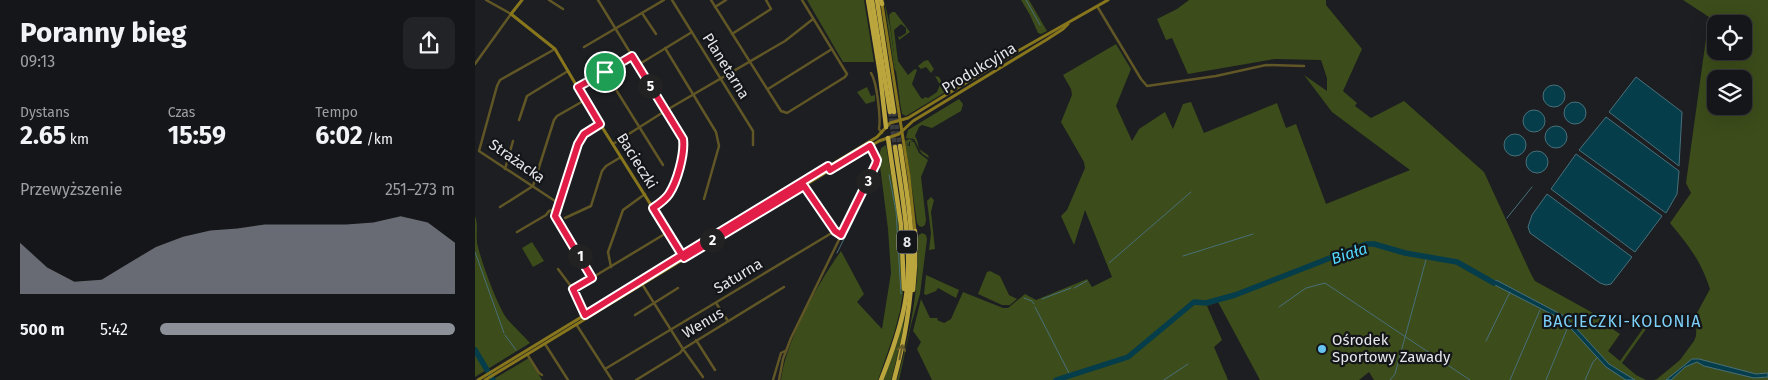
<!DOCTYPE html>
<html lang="pl">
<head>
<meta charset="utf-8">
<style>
	body { margin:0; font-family:"Fira Sans",sans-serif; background:#222326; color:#f1f3f6; height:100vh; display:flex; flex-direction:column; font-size:19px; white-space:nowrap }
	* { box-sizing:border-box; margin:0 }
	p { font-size:16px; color:#9d9fa2 }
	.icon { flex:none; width:28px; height:28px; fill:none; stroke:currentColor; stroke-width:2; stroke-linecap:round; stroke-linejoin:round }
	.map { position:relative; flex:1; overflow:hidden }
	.details { display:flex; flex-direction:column; background:#151619; width:475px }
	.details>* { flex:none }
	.fabs { position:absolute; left:1232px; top:15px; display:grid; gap:10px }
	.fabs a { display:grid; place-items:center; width:45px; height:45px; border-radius:10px; background:#151619; box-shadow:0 5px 20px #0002,0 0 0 1px #343538; font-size:25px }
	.pin { position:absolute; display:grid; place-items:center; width:42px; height:42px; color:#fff; margin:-21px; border:2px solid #fff; border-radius:50%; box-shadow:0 1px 5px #0007 }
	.km { position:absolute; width:25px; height:25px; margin:-12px; border-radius:50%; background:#222; color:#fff; font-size:14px; line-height:25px; text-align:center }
	.round { display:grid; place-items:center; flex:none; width:52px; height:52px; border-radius:10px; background:#222326 }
	.summary { display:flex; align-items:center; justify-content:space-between; height:85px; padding:0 20px }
	h1 { font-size:28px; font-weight:700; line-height:38px }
	.metrics { display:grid; grid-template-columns:repeat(3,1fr); gap:8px; height:85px; padding:5px 20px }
	.metrics div { display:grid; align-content:center }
	.metrics b { font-size:25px; font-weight:700 }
	.metrics small { font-size:14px; font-weight:400 }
	.metrics p { font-size:14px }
	.chart { height:140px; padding:10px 20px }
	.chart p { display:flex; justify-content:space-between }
	.chart svg { width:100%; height:90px; margin-top:5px; fill:#8c9099; opacity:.7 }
	ul { padding:0 20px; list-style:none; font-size:16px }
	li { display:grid; grid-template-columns:80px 60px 1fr; align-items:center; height:38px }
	li i { height:12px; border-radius:6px; background:#8c9099 }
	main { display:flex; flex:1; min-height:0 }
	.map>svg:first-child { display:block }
	.green { fill:#3c4c1a; fill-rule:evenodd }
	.water { fill:#063d4b; stroke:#49707a }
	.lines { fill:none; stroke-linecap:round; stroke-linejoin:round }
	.stream { stroke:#49707a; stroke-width:1 }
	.river { stroke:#063d4b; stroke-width:5.5 }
	.highway-tunnel { stroke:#3a3c3f; stroke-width:4.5; stroke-dasharray:4.5 2; stroke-linecap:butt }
	.street { stroke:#615625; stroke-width:2.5 }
	.secondary { stroke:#88761d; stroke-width:3 }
	.highway { stroke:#bba53d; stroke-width:4.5 }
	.oneway { stroke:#675d2a }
	.route-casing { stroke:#fff; stroke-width:10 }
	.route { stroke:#e11d48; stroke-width:6 }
	.poi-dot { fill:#67c4ef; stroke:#131518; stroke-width:2 }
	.labels { text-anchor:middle; stroke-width:4.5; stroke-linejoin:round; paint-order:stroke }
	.shield { fill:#131518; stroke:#a6a7aa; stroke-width:1 }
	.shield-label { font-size:14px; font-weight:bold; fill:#e5e6e9 }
	.street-label { font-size:15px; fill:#e5e6e9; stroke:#131518 }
	.poi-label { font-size:15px; fill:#e5e6e9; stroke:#131518; text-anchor:start }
	.water-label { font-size:16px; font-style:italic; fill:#51d7fc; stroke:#131518 }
	.neighbourhood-label { font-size:16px; letter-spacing:1px; fill:#7dd1fa; stroke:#131518 }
</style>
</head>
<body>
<main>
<section class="details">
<div class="summary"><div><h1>Poranny bieg</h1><p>09:13</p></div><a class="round"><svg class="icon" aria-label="share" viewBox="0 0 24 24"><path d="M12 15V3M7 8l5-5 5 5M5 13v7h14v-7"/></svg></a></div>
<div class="metrics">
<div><p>Dystans</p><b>2.65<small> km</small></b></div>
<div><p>Czas</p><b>15:59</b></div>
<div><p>Tempo</p><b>6:02<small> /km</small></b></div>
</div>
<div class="chart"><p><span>Przewyższenie</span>251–273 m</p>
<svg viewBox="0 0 160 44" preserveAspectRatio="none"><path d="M0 44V19L10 31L20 38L30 37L40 29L50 21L60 16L70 13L80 12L90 10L100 10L110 10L120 10L130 9L140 6L150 9L160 19V44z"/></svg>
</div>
<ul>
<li><b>500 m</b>5:42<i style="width:100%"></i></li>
</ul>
</section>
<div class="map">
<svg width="1293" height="380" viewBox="0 0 1293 380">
	<rect width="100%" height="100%" fill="#1c1e21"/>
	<g class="green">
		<path d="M332 0H389L399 62H368Z"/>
		<path d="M409 0 415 26 422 75 419 67Z"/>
		<path d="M546 0H554L572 31 566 34 563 33 555 15Z"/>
		<path d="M714 0H851V5L887 49 868 91 882 103 880 106 896 118 929 101 1009 172 1056 274 1060 281 1129 319 1127 322 1145 334 1133 351 1145 361 1174 320 1176 322 1147 363 1161 375 1171 380H899L894 372 884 380H785L743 302 732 306 747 340 739 347 753 380H457L442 349 446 342 438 331 446 299 455 318H463L462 320 469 323 476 319 488 292 528 308H533L550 294 561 300 612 279 617 287 637 277 610 210 599 245 586 216 592 210 610 168 609 162 586 122 597 95 596 89 588 75 641 44 656 69 641 106 657 141 664 129 690 112 698 129 708 104 716 102 729 133 802 103 811 128 821 124 851 204 935 170 857 112 829 75 852 91V78L846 60 800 59 713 74 697 38 691 40 682 19 702 9Z"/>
		<path d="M1208 0H1293V380H1179L1182 379 1205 360 1219 341 1221 336 1222 313 1235 289C1226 261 1214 246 1195 223L1216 193 1211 183 1234 17ZM1241 24H1269V51H1241ZM1241 79H1269V106H1241Z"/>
		<path d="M417 12H420L435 32 424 40 423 36 425 37 431 33V28L426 24 419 30 423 61 433 75 440 69 442 70 437 84 446 98 448 99 450 97 453 98 462 92 465 85 460 76 464 77 470 88 469 93 431 116 427 114 425 102 414 15Z"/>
		<path d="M453 60 459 69 456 73 451 67 446 69 443 66 449 61Z"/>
		<path d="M392 87 396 96 400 95V101L391 104 382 92Z"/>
		<path d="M484 99 488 104 486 111 457 128 447 125 444 127 440 136 442 140 444 149 453 155 454 158C443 152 445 149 439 139L431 138 433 130Z"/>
		<path d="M434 139 439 141 434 142V146L432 142 433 146H435V142H439L444 153 453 160 446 177 451 220 450 225 447 227 444 226 442 223 430 141Z"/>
		<path d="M411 145 423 215 428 293 425 311 419 334 403 380H306C311 340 343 283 366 251L389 294 382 302 407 329 416 273 413 229 405 166 402 165 406 148Z"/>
		<path d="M456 197 459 200 456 212 460 249 454 250 456 233 452 201Z"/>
		<path d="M0 216C4 226 0 237 3 247 7 263 23 308 33 320 40 328 48 335 55 343L0 377Z"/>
		<path d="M447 233 451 235 452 239 445 294 436 325 424 380H422C434 338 446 282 442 239L444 235Z"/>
		<path d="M57 242 69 261 58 267 47 248Z"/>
		<path d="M515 271 525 276 534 295 542 299 535 305H527L503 294 512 272Z"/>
		<path d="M451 275 484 290 481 298 463 288 461 291 451 295 449 294Z"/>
		<path d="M432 301 426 341 417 377 416 380H408L423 340Z"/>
		<path d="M54 358 67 380H17Z"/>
	</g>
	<g class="water">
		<path d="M1161 77 1207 112 1204 166 1134 112Z"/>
		<circle cx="1079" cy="96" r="11"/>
		<circle cx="1100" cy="113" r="11"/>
		<circle cx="1059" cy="121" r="11"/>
		<path d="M1131 117 1204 171 1202 194 1191 213 1104 150Z"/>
		<circle cx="1081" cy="137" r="11"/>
		<circle cx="1040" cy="145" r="11"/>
		<circle cx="1062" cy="162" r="11"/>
		<path d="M1101 154 1187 216 1160 252 1076 189Z"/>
		<path d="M1072 194 1157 257 1136 284 1131 285 1125 283 1055 233 1053 227 1057 215Z"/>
		<path d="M1013 279 1023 281 1091 317 1134 364 1160 380H1151L1131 367 1088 320 1012 281Z"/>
		<path d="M1217 359H1224L1281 374 1293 373V377L1279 378 1229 366 1222 362 1210 367 1196 380H1191Z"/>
	</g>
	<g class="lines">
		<g class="stream">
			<path d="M551 0 565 25"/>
			<path d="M414 175 421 211 426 294"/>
			<path d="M391 194 402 169"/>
			<path d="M385 206 388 199"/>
			<path d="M381 213 383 210"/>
			<path d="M1032 218 1057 187"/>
			<path d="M373 231 380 217"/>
			<path d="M0 252 29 333"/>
			<path d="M362 253 370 237"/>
			<path d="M708 256 778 234"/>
			<path d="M634 263 716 192"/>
			<path d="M599 288 612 281"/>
			<path d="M549 298 557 301 559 304"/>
			<path d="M567 299 596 288"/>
			<path d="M560 307 595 375"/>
			<path d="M804 307 831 288 850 283 995 380"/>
			<path d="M30 335 41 350"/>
			<path d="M1011 341 1035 292"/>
			<path d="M689 380 713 364"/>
			<path d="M915 380 920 374 952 256"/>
			<path d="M1035 380 1065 310"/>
			<path d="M1071 380 1092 329 1095 326"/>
			<path d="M1110 380 1118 362 1123 357"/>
		</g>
		<g class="river">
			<path d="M0 350 18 380"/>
			<path d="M581 380 653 357 719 302 731 303 760 295 891 244H899L930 253 982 262 1019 283"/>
		</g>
		<g class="highway-tunnel">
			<path d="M415 112 420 147"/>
			<path d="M419 112 425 146"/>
		</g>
		<g class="street">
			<path d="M74 0 88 9"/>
			<path d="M123 0 208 139C210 154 202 182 194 194 190 200 184 204 178 208"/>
			<path d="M197 0 278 131V145"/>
			<path d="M236 0 306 111 312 113 370 77 372 74 327 0"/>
			<path d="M622 6 666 79 672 86 741 76 791 65 829 66"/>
			<path d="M240 7 251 0"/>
			<path d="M167 13 181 34"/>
			<path d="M257 34 296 9 291 0"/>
			<path d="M109 47 189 0"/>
			<path d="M190 48 241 132 244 146 229 199"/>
			<path d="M80 49 25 80 22 86 4 151 83 203 80 216 117 278"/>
			<path d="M0 64 36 14 11 0"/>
			<path d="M163 65 217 32"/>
			<path d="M130 72 188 165"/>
			<path d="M396 73C402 82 406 119 404 129L407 133"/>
			<path d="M103 87 157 56"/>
			<path d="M293 89 357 49"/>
			<path d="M44 120 52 96 93 71"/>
			<path d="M138 144 190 111 310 41 338 19"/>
			<path d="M30 169 38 141"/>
			<path d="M83 203 105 138 109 134 125 124"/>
			<path d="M25 207 58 186 79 120 82 116 110 100"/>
			<path d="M90 218 116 206 127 171 131 166 146 157"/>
			<path d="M42 232 71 215 74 211 81 209"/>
			<path d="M136 267 133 252 148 210 170 194"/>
			<path d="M83 269 98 289"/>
			<path d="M167 284 208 349 228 377"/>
			<path d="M241 303 253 321"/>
			<path d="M109 315 98 292 100 288 193 232"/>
			<path d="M160 315 203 288"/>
			<path d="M101 324 137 380"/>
			<path d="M221 340 240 370"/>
			<path d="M70 344 93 380"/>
			<path d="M52 354 64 373 67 375"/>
			<path d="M130 369 360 231 329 186"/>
			<path d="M161 380 205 353 208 349 309 287"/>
			<path d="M298 380 306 353 310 351"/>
			<path d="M304 380 308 359 316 338 400 166 401 160 395 147"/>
		</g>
		<g class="secondary">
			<path d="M47 0 36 14 80 49 110 100 208 256"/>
			<path d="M407 4 434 177 440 231"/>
			<path d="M3 380 402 137 415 123 433 118 543 51 633 0"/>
			<path d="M10 380 355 170 404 141 424 134 438 121 571 40 588 29 593 24"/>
		</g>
		<g class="highway">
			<path d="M393 0 405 74 411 127"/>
			<path d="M397 0 415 112"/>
			<path d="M402 0 419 112"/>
			<path d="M406 0 407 4"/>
			<path d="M413 138 426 225 429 289"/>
			<path d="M438 290 440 266V231"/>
			<path d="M406 380C416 355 425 330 430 303 439 252 427 198 420 147"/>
			<path d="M419 380C429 343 436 306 437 267 438 227 431 186 425 146"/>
		</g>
	</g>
	<defs><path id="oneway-shaft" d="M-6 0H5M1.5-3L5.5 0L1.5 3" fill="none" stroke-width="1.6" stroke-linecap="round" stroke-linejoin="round" transform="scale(1.25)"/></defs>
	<use class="oneway" href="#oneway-shaft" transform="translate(426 352) rotate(-78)"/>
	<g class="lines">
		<g class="route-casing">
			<path id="route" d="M130 72 103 87 125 124 109 134 103 144 80 216 117 278 98 289 110 315 207 255 209 258 329 186 360 231 366 235 401 164 402 160 395 146 355 170 353 166 207 255 178 208C184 204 190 200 194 194 202 182 210 154 208 139L157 56 130 72"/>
		</g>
		<use href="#route" class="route"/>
	</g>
	<circle class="poi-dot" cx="847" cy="349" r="5"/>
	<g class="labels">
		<rect class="shield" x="422" y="230.5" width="20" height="23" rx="4"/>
		<g class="shield-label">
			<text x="432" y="247">8</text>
		</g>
		<g class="street-label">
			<text transform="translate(251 66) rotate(58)" y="5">Planetarna</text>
			<text transform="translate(504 68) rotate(-31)" y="5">Produkcyjna</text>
			<text transform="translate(42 161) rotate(35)" y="5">Strażacka</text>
			<text transform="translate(162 161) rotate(58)" y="5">Bacieczki</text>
			<text transform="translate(263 276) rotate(-31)" y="5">Saturna</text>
			<text transform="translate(228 323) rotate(-31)" y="5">Wenus</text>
		</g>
		<g class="poi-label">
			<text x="857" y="345">Ośrodek<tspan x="857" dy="17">Sportowy Zawady</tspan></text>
		</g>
		<g class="water-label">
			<text transform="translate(874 253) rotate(-18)" y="6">Biała</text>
		</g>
		<g class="neighbourhood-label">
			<text x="1147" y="327">BACIECZKI-KOLONIA</text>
		</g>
	</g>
</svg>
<div class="fabs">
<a><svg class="icon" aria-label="locate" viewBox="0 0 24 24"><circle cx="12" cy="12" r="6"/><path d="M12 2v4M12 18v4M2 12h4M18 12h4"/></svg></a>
<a><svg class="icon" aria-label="layers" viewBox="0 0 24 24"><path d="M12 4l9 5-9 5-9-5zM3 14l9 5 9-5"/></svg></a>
</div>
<div class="pin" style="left:130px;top:72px;background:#1e9e55"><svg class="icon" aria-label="arrive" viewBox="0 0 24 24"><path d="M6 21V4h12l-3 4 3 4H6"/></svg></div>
<b class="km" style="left:105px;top:256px">1</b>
<b class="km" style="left:237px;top:240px">2</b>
<b class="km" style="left:393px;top:181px">3</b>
<b class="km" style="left:175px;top:86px">5</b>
</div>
</main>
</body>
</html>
